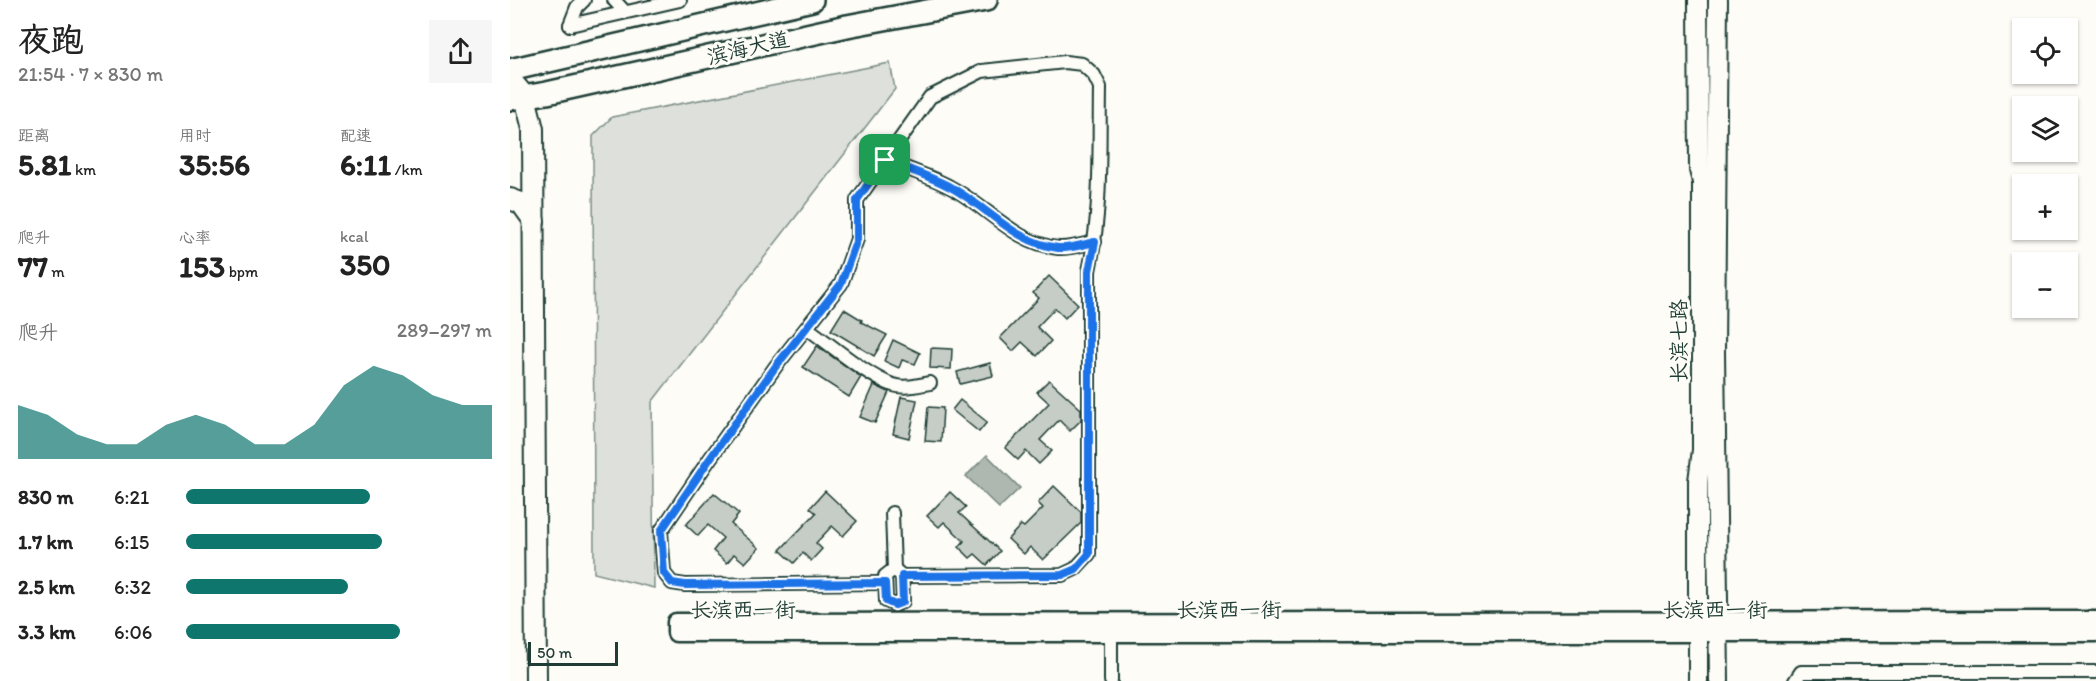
<!DOCTYPE html>
<html lang="zh">
<head>
<meta charset="utf-8">
<style>
	body { margin:0; font-family:Itim,"LXGW WenKai TC",sans-serif; background:#f6f6f6; color:#222; height:100vh; display:flex; flex-direction:column; font-size:22px; white-space:nowrap }
	* { box-sizing:border-box; margin:0 }
	p { font-size:20px; color:#767676 }
	.icon { flex:none; width:33px; height:33px; fill:none; stroke:currentColor; stroke-width:2; stroke-linecap:round; stroke-linejoin:round }
	.map { position:relative; flex:1; overflow:hidden }
	.drawer { display:flex; flex-direction:column; background:#fff; width:510px }
	.drawer>* { flex:none }
	.tools { position:absolute; left:1502px; top:18px; display:grid; gap:12px }
	.tools a { display:grid; place-items:center; width:66px; height:66px; border-radius:0px; background:#fff; box-shadow:0 2px 4px #0004; font-size:30px }
	.scale { position:absolute; left:18px; bottom:15px; width:90px; box-sizing:border-box; padding-left:6px; border:3px solid #1f3d34; border-top:0; font-size:16px; line-height:21px; white-space:nowrap; color:#1f3d34; -webkit-text-stroke:4px #fdfcf7; paint-order:stroke }
	.pin { position:absolute; display:grid; place-items:center; width:51px; height:51px; color:#fff; margin:-26px; border-radius:12px; box-shadow:0 3px 9px #0006 }
	.round { display:grid; place-items:center; flex:none; width:63px; height:63px; border-radius:0px; background:#f6f6f6 }
	.summary { display:flex; align-items:center; justify-content:space-between; height:102px; padding:0 18px }
	h1 { font-size:33px; font-weight:700; line-height:45px }
	.stats { display:grid; grid-template-columns:repeat(3,1fr); gap:9px; height:102px; padding:6px 18px }
	.stats div { display:grid; align-content:center }
	.stats b { font-size:30px; font-weight:700 }
	.stats small { font-size:16px; font-weight:400 }
	.stats p { font-size:16px }
	.chart { height:168px; padding:12px 18px }
	.chart p { display:flex; justify-content:space-between }
	.chart svg { width:100%; height:108px; margin-top:6px; fill:#0f766e; opacity:.7 }
	ul { padding:0 18px; list-style:none; font-size:20px }
	li { display:grid; grid-template-columns:96px 72px 1fr; align-items:center; height:45px }
	li i { height:15px; border-radius:8px; background:#0f766e }
	main { display:flex; flex:1; min-height:0 }
	.map>svg:first-child { display:block }
	.green { fill:#dde0db; stroke:#7e8e88; stroke-width:1.5 }
	.water { fill:#aeb8b1; stroke:#75877f; stroke-width:1.5 }
	.building { fill:#c6cdc7; stroke:#1f3d34; stroke-width:1.5 }
	.lines { fill:none; stroke-linecap:round; stroke-linejoin:round }
	.minor-casing { stroke:#1f3d34; stroke-width:16 }
	.tertiary-casing { stroke:#1f3d34; stroke-width:21 }
	.secondary-casing { stroke:#1f3d34; stroke-width:22 }
	.primary-casing { stroke:#1f3d34; stroke-width:24 }
	.trunk-casing { stroke:#1f3d34; stroke-width:26 }
	.minor { stroke:#fdfcf7; stroke-width:12 }
	.tertiary { stroke:#fdfcf7; stroke-width:16 }
	.secondary { stroke:#fdfcf7; stroke-width:18 }
	.primary { stroke:#fdfcf7; stroke-width:20 }
	.trunk { stroke:#fdfcf7; stroke-width:21 }
	.route-casing { stroke:#fff; stroke-width:12 }
	.route { stroke:#1a73e8; stroke-width:8 }
	.labels { text-anchor:middle; stroke-width:6; stroke-linejoin:round; paint-order:stroke }
	.street-label { font-size:21px; fill:#1f3d34; stroke:#fdfcf7 }
</style>
</head>
<body>
<main>
<section class="drawer">
<div class="summary"><div><h1>夜跑</h1><p>21:54 · 7 × 830 m</p></div><a class="round"><svg class="icon" aria-label="share" viewBox="0 0 24 24"><path d="M12 15V3M7 8l5-5 5 5M5 13v7h14v-7"/></svg></a></div>
<div class="stats">
<div><p>距离</p><b>5.81<small> km</small></b></div>
<div><p>用时</p><b>35:56</b></div>
<div><p>配速</p><b>6:11<small> /km</small></b></div>
</div>
<div class="stats">
<div><p>爬升</p><b>77<small> m</small></b></div>
<div><p>心率</p><b>153<small> bpm</small></b></div>
<div><p>kcal</p><b>350</b></div>
</div>
<div class="chart"><p><span>爬升</span>289–297 m</p>
<svg viewBox="0 0 160 44" preserveAspectRatio="none"><path d="M0 44V22L10 26L20 34L30 38L40 38L50 30L60 26L70 30L80 38L90 38L100 30L110 14L120 6L130 10L140 18L150 22L160 22V44z"/></svg>
</div>
<ul>
<li><b>830 m</b>6:21<i style="width:60%"></i></li>
<li><b>1.7 km</b>6:15<i style="width:64%"></i></li>
<li><b>2.5 km</b>6:32<i style="width:53%"></i></li>
<li><b>3.3 km</b>6:06<i style="width:70%"></i></li>
</ul>
</section>
<div class="map">
<svg width="1586" height="681" viewBox="0 0 1586 681">
	<rect width="100%" height="100%" fill="#fdfcf7"/>
	<filter id="ink" filterUnits="userSpaceOnUse"><feTurbulence type="fractalNoise" baseFrequency=".0167" numOctaves="2"/><feDisplacementMap in="SourceGraphic" scale="12" xChannelSelector="R" yChannelSelector="G"/><feConvolveMatrix kernelMatrix="1 2 1 2 8 2 1 2 1" color-interpolation-filters="sRGB"/></filter>
	<g filter="url(#ink)">
		<path class="green" d="M380 63 385 89 142 402 144 588 84 573 83 136 102 117Z"/>
		<path class="water" d="M477 455 510 488 489 508 456 476Z"/>
		<g class="building">
			<path d="M539 276 568 304 555 318 545 308 527 327 541 341 527 356 512 342 503 351 490 338 529 298 523 293Z"/>
			<path d="M334 309 352 320 351 322 377 335 364 356 321 330Z"/>
			<path d="M383 340 410 353 405 364 392 360 389 368 374 361Z"/>
			<path d="M307 346 351 377 339 397 293 367Z"/>
			<path d="M421 348 442 349 441 369 420 368Z"/>
			<path d="M480 363 483 376 450 384 447 372Z"/>
			<path d="M539 380 571 409V420L560 431 549 420 530 440 542 451 529 464 516 451 508 460 495 448 539 403 527 392Z"/>
			<path d="M364 385 379 392 365 423 350 417Z"/>
			<path d="M391 397 407 400 399 438 383 434Z"/>
			<path d="M450 400 477 422 469 432 442 410Z"/>
			<path d="M418 407 433 408 431 442 415 441Z"/>
			<path d="M544 486 571 512V523L533 560 520 547 514 554 498 539 511 525 514 527 533 508 528 503Z"/>
			<path d="M315 491 347 521 333 536 322 526 306 543 312 549 301 561 293 553 284 563 270 550 306 513 300 508Z"/>
			<path d="M440 492 456 507 449 513 490 551 477 565 465 554 460 558 449 547 454 541 434 522 429 527 417 516Z"/>
			<path d="M204 493 229 514 221 524 249 548 235 563 224 554 217 563 203 551 213 538 198 525 188 536 176 525Z"/>
		</g>
		<g class="lines">
			<g class="minor-casing">
				<g id="minor">
					<path d="M104 0 115 12"/>
					<path d="M60 25 170 0"/>
					<path d="M60 25 67 7 74 0"/>
					<path d="M375 160C396 169 420 176 440 187 477 206 504 243 548 248 560 249 574 244 585 242"/>
					<path d="M297 328C320 344 357 376 383 385 395 389 408 385 420 383"/>
					<path d="M382 513 384 569"/>
					<path d="M384 569 392 576 393 601 385 605 376 601 375 576Z"/>
					<path d="M375 583 175 585 162 583 154 573 151 531 199 460 266 366 331 284 347 239V200L420 97 472 71 555 62 572 64 584 75 590 87C589 148 592 210 579 271V554L565 569 552 575 392 576"/>
					<path d="M601 626V681"/>
					<path d="M1285 681 1291 672H1586"/>
				</g>
			</g>
			<g class="tertiary-casing">
				<path id="tertiary" d="M1586 620 166 622V633H1586"/>
			</g>
			<g class="secondary-casing">
				<g id="secondary">
					<path d="M1188 0 1189 170 1192 182V450L1188 481V681"/>
					<path d="M1208 0 1205 352 1209 681"/>
				</g>
			</g>
			<g class="primary-casing">
				<g id="primary">
					<path d="M0 79 15 97 23 129 26 681"/>
					<path d="M0 199 11 203 24 221"/>
				</g>
			</g>
			<g class="trunk-casing">
				<g id="trunk">
					<path d="M0 70 302 0"/>
					<path d="M0 99 37 93 337 26 476 0"/>
				</g>
			</g>
			<use href="#minor" class="minor"/>
			<use href="#tertiary" class="tertiary"/>
			<use href="#secondary" class="secondary"/>
			<use href="#primary" class="primary"/>
			<use href="#trunk" class="trunk"/>
		</g>
	</g>
	<g class="lines" filter="url(#ink)">
		<g class="route-casing">
			<path id="route" d="M375 160C396 169 420 176 440 187 477 206 504 243 548 248 560 249 574 244 585 242L579 271V554L566 569 552 575 392 576 393 602 385 605 376 601 375 583 175 585 162 583 154 573 151 531 199 460 266 366 331 284 347 239V200Z"/>
		</g>
		<use href="#route" class="route"/>
	</g>
	<g class="labels">
		<g class="street-label">
			<text transform="translate(238 48) rotate(-13)" y="7">滨海大道</text>
			<text transform="translate(1169 341) rotate(-90)" y="7">长滨七路</text>
			<text x="233" y="617">长滨西一街</text>
			<text x="719" y="617">长滨西一街</text>
			<text x="1205" y="617">长滨西一街</text>
		</g>
	</g>
</svg>
<div class="tools">
<a><svg class="icon" aria-label="locate" viewBox="0 0 24 24"><circle cx="12" cy="12" r="6"/><path d="M12 2v4M12 18v4M2 12h4M18 12h4"/></svg></a>
<a><svg class="icon" aria-label="layers" viewBox="0 0 24 24"><path d="M12 4l9 5-9 5-9-5zM3 14l9 5 9-5"/></svg></a>
<a>+</a>
<a>−</a>
</div>
<div class="scale">50 m</div>
<div class="pin" style="left:375px;top:160px;background:#1e9e55"><svg class="icon" aria-label="arrive" viewBox="0 0 24 24"><path d="M6 21V4h12l-3 4 3 4H6"/></svg></div>
</div>
</main>
</body>
</html>
